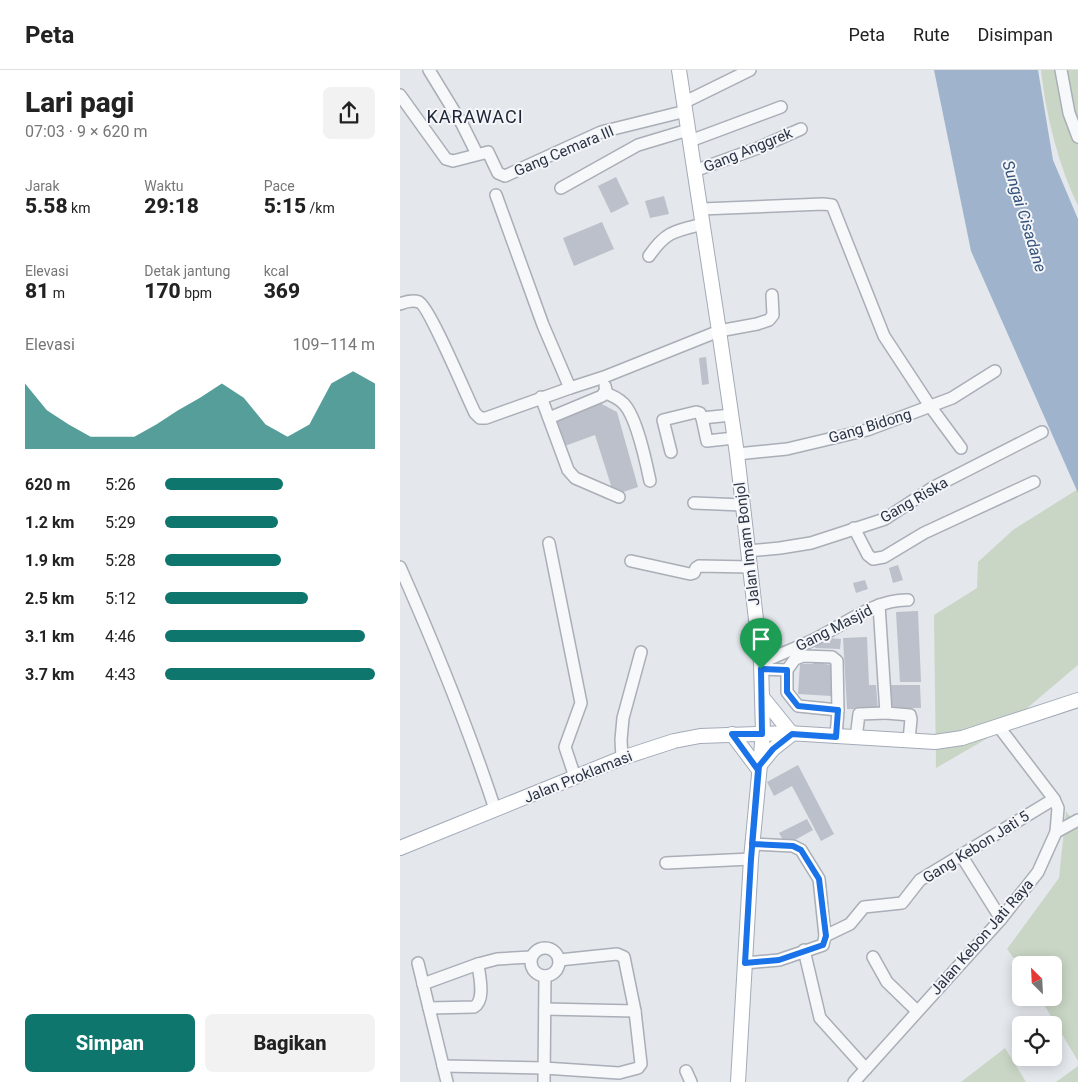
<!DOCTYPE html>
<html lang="id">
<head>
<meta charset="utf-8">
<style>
	body { margin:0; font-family:Roboto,sans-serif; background:#f2f2f2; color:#222; height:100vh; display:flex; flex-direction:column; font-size:19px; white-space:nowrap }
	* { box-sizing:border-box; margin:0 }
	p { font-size:16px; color:#767676 }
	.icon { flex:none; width:28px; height:28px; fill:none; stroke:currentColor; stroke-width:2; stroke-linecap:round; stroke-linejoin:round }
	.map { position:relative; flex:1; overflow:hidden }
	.sheet { display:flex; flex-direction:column; background:#fff; width:400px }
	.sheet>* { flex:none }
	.needle { width:32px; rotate:336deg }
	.controls { position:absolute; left:612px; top:886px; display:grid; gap:10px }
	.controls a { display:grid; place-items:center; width:50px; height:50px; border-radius:8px; background:#fff; box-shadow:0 2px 12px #0003; font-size:25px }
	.pin { position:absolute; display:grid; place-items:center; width:42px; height:42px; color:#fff; margin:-51px -21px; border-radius:50% 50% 50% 0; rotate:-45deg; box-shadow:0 0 5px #0007 }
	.pin .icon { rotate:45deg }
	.round { display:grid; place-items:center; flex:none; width:52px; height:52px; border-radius:8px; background:#f2f2f2 }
	.head { display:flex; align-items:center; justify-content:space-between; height:85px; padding:0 25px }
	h1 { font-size:28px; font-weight:800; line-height:38px }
	.figures { display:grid; grid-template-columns:repeat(3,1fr); gap:8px; height:85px; padding:5px 25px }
	.figures div { display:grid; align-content:center }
	.figures b { font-size:21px; font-weight:800 }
	.figures small { font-size:14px; font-weight:400 }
	.figures p { font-size:14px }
	.chart { height:140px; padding:10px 25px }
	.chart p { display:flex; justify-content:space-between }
	.chart svg { width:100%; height:90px; margin-top:5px; fill:#0f766e; opacity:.7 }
	.action { display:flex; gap:10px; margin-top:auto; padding:10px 25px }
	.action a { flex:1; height:58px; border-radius:8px; background:#0f766e; color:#fff; font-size:20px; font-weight:800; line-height:58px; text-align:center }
	.action a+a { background:#f2f2f2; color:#222 }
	ul { padding:0 25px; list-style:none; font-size:16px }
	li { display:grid; grid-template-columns:80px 60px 1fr; align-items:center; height:38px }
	li i { height:12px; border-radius:6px; background:#0f766e }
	header { display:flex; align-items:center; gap:30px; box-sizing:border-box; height:70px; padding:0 25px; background:#fff; border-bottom:1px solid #e0e0e0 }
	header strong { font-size:24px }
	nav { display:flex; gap:28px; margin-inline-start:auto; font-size:18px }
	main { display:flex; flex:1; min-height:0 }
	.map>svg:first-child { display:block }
	.green { fill:#c9d6c5 }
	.water { fill:#9fb4cc }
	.building { fill:#bbc0ca }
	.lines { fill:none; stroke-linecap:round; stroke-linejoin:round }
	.minor-casing { stroke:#a9aeb7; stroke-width:14 }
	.major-casing { stroke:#a3abb8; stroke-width:16 }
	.minor { stroke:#f7f8fa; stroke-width:11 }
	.major { stroke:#fff; stroke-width:14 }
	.route-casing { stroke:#fff; stroke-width:10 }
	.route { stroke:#1a73e8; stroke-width:6 }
	.labels { text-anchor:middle; stroke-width:4; stroke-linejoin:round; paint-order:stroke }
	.street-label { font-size:15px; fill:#2b3445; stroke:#f4f6f9 }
	.water-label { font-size:16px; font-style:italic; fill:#34527a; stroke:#f4f6f9 }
	.quarter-label { font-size:18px; letter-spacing:1px; fill:#1d2536; stroke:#f4f6f9 }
</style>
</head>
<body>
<header>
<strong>Peta</strong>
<nav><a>Peta</a><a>Rute</a><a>Disimpan</a></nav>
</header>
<main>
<section class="sheet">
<div class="head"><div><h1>Lari pagi</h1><p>07:03 · 9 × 620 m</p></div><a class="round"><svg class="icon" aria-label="share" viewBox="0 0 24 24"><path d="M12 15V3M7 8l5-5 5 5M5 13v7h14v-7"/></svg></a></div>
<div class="figures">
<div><p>Jarak</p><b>5.58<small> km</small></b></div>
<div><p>Waktu</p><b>29:18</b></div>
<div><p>Pace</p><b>5:15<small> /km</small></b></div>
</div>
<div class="figures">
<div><p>Elevasi</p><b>81<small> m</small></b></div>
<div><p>Detak jantung</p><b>170<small> bpm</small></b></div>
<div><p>kcal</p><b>369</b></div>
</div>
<div class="chart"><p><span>Elevasi</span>109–114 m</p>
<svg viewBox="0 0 160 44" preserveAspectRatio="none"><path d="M0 44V12L10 25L20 32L30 38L40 38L50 38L60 32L70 25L80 19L90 12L100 19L110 32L120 38L130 32L140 12L150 6L160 12V44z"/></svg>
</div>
<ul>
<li><b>620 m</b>5:26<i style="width:56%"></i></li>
<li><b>1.2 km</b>5:29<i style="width:54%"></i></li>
<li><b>1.9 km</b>5:28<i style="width:55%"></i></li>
<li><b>2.5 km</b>5:12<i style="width:68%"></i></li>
<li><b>3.1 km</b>4:46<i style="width:95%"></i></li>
<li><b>3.7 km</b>4:43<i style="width:100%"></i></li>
</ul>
<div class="action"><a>Simpan</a><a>Bagikan</a></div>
</section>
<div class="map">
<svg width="678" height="1012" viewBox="0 0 678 1012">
	<rect width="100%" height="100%" fill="#e4e7ec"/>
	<g class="green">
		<path d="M641 0H678V136C658 94 646 46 641 0Z"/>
		<path d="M678 419V595L600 661 536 698 534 545 577 518 578 492 613 460Z"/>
		<path d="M666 741 678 758V991L640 928H654V895H621V898L607 879 659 808Z"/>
		<path d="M605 978 626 1012H561Z"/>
		<path d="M678 996V1012H656Z"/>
	</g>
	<path class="water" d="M534 0H638L653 90 678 149V423L571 181Z"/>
	<g class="building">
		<path d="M216 107 229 134 211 143 198 116Z"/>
		<path d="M264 126 269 144 250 148 245 131Z"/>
		<path d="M202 152 214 179 174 196 163 168Z"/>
		<path d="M306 287 309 314 302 315 299 288Z"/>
		<path d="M198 332 217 342 238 417 214 425 195 365 162 377 151 350Z"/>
		<path d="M498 495 503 510 493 513 489 498Z"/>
		<path d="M465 510 468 519 456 523 453 513Z"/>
		<path d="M518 541 521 612H500L496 542Z"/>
		<path d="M467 567 469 615H476L478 640 447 639 443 568Z"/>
		<path d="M381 568 384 581 368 585 364 572Z"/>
		<path d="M430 568 441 569 440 579 415 578 416 573H430Z"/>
		<path d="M413 590H424V594L433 595 431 626 398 624 400 594H413Z"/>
		<path d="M490 615H520L521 638H491Z"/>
		<path d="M398 695 434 764 421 771 392 716 374 726 367 712Z"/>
		<path d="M407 749 413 760 386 775 379 763Z"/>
	</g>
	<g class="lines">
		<g class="minor-casing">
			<g id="minor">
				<path d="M29 0 62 54 77 84"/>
				<path d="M661 0 669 43 678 67"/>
				<path d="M0 25 46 89 53 91 88 82 98 103 105 106 201 62 286 41"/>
				<path d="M285 32 350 0"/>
				<path d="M290 71 381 37"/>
				<path d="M294 101 358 78 401 59"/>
				<path d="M161 118 238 75 288 60"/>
				<path d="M96 125 143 255 170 318 204 307 319 261 357 254 369 250 373 245 372 225"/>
				<path d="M301 139 423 134 432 135 484 266 530 336 561 378"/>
				<path d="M249 186C266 161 275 161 303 154"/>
				<path d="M0 234C5 232 13 230 19 232 29 236 67 327 75 343L80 348H86L170 318"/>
				<path d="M204 323C212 325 218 328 224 334 237 348 246 392 250 411"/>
				<path d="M141 327 168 400 175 408 219 427"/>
				<path d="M331 345 302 348 307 371 334 368"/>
				<path d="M149 348 202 326 206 320 205 316"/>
				<path d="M271 382 263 350 296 342 300 343 302 348"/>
				<path d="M337 384 387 379 467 360 552 328 595 301"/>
				<path d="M294 433 343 435"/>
				<path d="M454 458 468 485 473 489 484 487 524 463 634 412"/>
				<path d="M149 473 181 633 165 677 175 707"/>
				<path d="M348 481 380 478 411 473 485 449 532 418 642 362"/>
				<path d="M231 491 290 504 294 503 296 498 299 496 350 497"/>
				<path d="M0 497C35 576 68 657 95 739"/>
				<path d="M479 535 486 643 510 645 511 649 509 670"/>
				<path d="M403 586 432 587 437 591 438 640 398 636 387 622V600L395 589Z"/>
				<path d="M361 593C378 585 396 578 413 570 443 556 474 529 508 530"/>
				<path d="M361 599 387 600"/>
				<path d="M436 667 438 640"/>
				<path d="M456 668 459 644 486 643"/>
				<path d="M222 688 221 670 223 648 241 582"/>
				<path d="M656 762 678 750"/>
				<path d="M561 785 601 849"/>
				<path d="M266 793 351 789"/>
				<path d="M425 866 450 854 464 837 502 833 520 810 654 729"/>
				<circle cx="145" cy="892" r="14"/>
				<path d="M404 880 420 948 466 999"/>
				<path d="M473 887 487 912 517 941"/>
				<path d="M18 893 47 1012"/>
				<path d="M345 893 379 890 423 875 425 866 419 809 401 780 393 776 352 774"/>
				<path d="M23 914 78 894 97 889 131 887"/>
				<path d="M29 938 74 937C86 930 79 905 78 894"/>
				<path d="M145 939 235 941"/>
				<path d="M43 996 144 998 219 1003 238 998 241 994 235 941 224 887 217 884 159 890"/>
				<path d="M286 1001 291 1012"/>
				<path d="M144 1012 145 906"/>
				<path d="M454 1012 601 849 638 802 656 762 658 738 654 729 599 657"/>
			</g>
		</g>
		<g class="major-casing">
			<g id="major">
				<path d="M279 0 319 261 337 384 361 593 363 663 351 789 338 1012"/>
				<path d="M332 664 359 700"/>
				<path d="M359 696 373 679 392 664 362 627"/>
				<path d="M0 778 222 688 274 671 300 666 388 663 535 672 562 668 678 630"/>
			</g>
		</g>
		<use href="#minor" class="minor"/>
		<use href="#major" class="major"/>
	</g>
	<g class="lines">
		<g class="route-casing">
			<path id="route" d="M361 599 362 664H332L358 700 352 774 393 776 401 780 419 809 426 866 423 875 379 890 345 893 351 789 359 696 373 679 392 664 436 667 438 640 398 636 387 622V600L361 599"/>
		</g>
		<use href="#route" class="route"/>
	</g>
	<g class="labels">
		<g class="street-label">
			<text transform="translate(348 80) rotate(-22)" y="5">Gang Anggrek</text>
			<text transform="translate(164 81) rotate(-23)" y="5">Gang Cemara III</text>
			<text transform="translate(470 356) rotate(-17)" y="5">Gang Bidong</text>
			<text transform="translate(514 430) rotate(-30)" y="5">Gang Riska</text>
			<text transform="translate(347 474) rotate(-97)" y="5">Jalan Imam Bonjol</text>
			<text transform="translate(434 558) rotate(-27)" y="5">Gang Masjid</text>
			<text transform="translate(178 707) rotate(-22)" y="5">Jalan Proklamasi</text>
			<text transform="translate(576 777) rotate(-32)" y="5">Gang Kebon Jati 5</text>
			<text transform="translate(582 867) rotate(-49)" y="5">Jalan Kebon Jati Raya</text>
		</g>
		<g class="water-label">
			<text transform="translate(625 146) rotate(73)" y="6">Sungai Cisadane</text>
		</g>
		<g class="quarter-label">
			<text x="75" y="53">KARAWACI</text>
		</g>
	</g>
</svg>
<div class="controls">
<a><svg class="needle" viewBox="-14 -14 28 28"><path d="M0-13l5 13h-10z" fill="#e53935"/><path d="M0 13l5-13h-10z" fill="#767676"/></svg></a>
<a><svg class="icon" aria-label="locate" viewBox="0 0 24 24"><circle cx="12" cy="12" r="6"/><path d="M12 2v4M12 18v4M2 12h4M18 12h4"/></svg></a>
</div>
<div class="pin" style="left:361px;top:599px;background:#1e9e55"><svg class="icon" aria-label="arrive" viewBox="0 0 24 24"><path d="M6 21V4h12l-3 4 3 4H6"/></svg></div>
</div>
</main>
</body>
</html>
